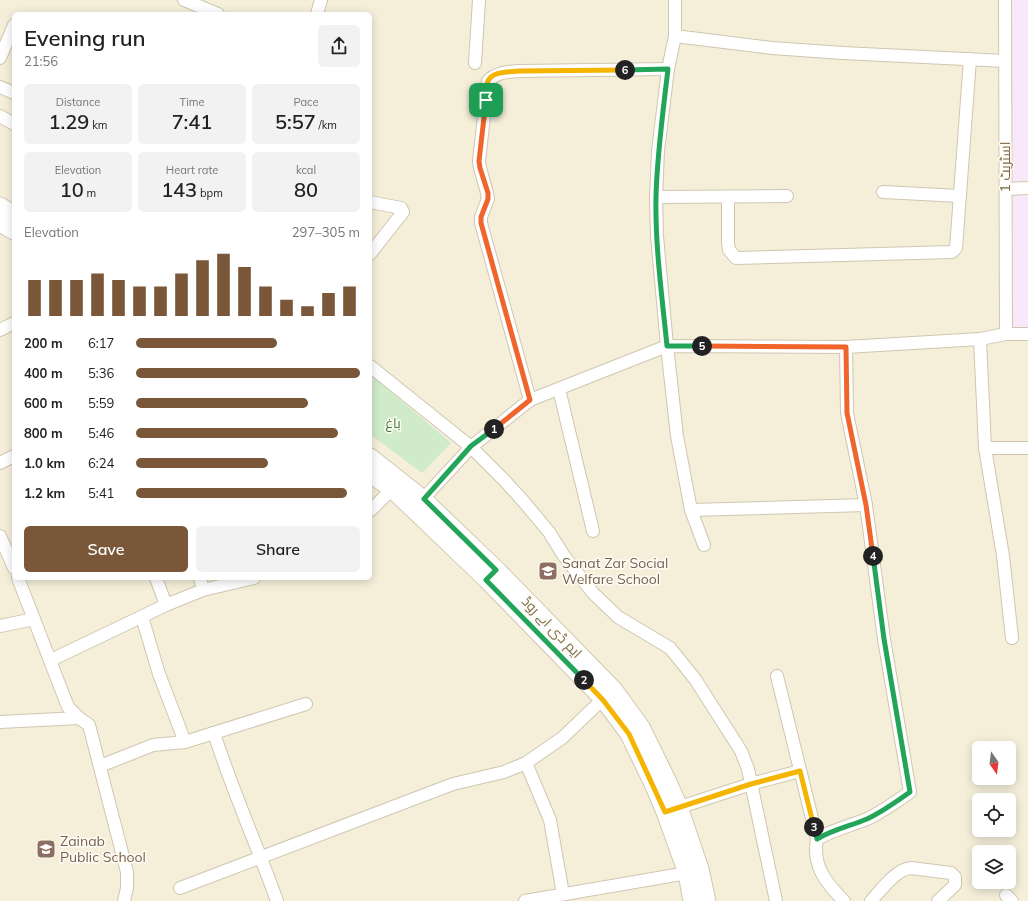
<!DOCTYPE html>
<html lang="en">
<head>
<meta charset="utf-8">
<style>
	body { margin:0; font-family:Mulish,Cairo,sans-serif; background:#f2f2f2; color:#222; height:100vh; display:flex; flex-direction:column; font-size:15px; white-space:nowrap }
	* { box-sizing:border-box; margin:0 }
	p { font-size:13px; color:#767676 }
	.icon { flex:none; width:22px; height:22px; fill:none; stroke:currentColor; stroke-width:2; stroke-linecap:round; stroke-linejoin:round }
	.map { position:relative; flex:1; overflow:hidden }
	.details { position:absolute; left:12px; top:12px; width:360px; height:568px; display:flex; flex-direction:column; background:#fff; border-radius:6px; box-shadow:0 2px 10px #0003 }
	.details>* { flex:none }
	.needle { width:26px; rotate:166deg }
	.buttons { position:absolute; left:972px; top:741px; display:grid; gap:8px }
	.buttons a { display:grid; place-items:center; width:44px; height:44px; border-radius:6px; background:#fff; box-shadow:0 2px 10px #0003; font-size:20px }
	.pin { position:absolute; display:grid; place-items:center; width:34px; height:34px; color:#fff; margin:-17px; border-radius:8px; box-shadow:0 2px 6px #0006 }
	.km { position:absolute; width:20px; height:20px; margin:-10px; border-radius:50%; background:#222; color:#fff; font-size:11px; line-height:20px; text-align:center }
	.round { display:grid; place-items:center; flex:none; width:42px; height:42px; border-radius:6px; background:#f2f2f2 }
	.headline { display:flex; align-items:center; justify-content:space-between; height:68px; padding:0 12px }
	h1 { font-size:22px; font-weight:600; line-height:30px }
	.figures { display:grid; grid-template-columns:repeat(3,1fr); gap:6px; height:68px; padding:4px 12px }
	.figures div { display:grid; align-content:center; border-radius:6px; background:#f2f2f2; text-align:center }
	.figures b { font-size:20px; font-weight:600 }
	.figures small { font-size:11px; font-weight:400 }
	.figures p { font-size:11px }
	.chart { height:112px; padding:8px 12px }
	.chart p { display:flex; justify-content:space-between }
	.chart svg { width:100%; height:72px; margin-top:4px; stroke:#795738; stroke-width:6 }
	.button { display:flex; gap:8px; margin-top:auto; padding:8px 12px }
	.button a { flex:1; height:46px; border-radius:6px; background:#795738; color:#fff; font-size:16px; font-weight:600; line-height:46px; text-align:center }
	.button a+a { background:#f2f2f2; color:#222 }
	ul { padding:0 12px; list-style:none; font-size:13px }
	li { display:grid; grid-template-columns:64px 48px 1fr; align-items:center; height:30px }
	li i { height:10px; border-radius:5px; background:#795738 }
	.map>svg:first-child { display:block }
	.residential { fill:#f5efda; fill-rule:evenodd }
	.education { fill:#f8e8fa }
	.green { fill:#cfebca }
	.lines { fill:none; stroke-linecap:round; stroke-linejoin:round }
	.minor-casing { stroke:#d0c6b0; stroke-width:14 }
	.secondary-casing { stroke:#d3c7af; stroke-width:19 }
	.minor { stroke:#fff; stroke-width:12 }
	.secondary { stroke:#fff; stroke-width:17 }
	.split-1-casing { stroke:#fff; stroke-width:8 }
	.split-2-casing { stroke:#fff; stroke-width:8 }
	.split-3-casing { stroke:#fff; stroke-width:8 }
	.split-4-casing { stroke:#fff; stroke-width:8 }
	.split-5-casing { stroke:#fff; stroke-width:8 }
	.split-6-casing { stroke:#fff; stroke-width:8 }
	.split-7-casing { stroke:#fff; stroke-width:8 }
	.split-1 { stroke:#f0652b; stroke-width:5 }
	.split-2 { stroke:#22a559; stroke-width:5 }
	.split-3 { stroke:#f5b400; stroke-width:5 }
	.split-4 { stroke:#22a559; stroke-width:5 }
	.split-5 { stroke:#f0652b; stroke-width:5 }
	.split-6 { stroke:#22a559; stroke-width:5 }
	.split-7 { stroke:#f5b400; stroke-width:5 }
	.labels { text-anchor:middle; stroke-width:3; stroke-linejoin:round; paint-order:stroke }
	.street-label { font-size:14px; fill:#79684e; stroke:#fffdf3 }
	.park-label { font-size:14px; fill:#487f45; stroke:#fffdf3 }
	.education-label { font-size:14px; fill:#785e54; stroke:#fffdf3; text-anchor:start }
</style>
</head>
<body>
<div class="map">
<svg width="1028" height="901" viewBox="0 0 1028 901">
	<rect width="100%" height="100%" fill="#fdfaec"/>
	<path class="residential" d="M0 0H1028V901H0ZM14 14H370V578H14ZM979 748H1009V778H979ZM979 800H1009V830H979ZM979 852H1009V882H979Z"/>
	<path class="education" d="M999 0H1028V333L1006 334Z"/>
	<path class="green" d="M370 374 451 443 422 473 370 434Z"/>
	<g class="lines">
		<g class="minor-casing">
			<g id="minor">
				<path d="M184 0 218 14"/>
				<path d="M675 0V36L668 69 658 151 656 197 657 236 667 346 677 436 691 510 704 545"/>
				<path d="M1005 0 1006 334"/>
				<path d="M317 14 321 0"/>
				<path d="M675 36 772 48 843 53 1005 61"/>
				<path d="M0 58 14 25"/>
				<path d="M475 63 479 0"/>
				<path d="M0 87 14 93"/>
				<path d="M0 116 14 124"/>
				<path d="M1006 189 1028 188"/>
				<path d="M883 192 960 196"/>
				<path d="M656 197 787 196"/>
				<path d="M728 197V243L729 250 736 258 952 252 956 248 957 235 970 59"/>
				<path d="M370 202 401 208 403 212 370 254"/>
				<path d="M0 330 14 323"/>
				<path d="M980 339 985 448 1003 556 1012 638"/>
				<path d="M370 366 471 447 504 480 524 502 549 532 564 556 593 593 618 617 670 648 695 679 741 751 748 769 776 901"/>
				<path d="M559 389 593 531"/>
				<path d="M530 400 481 223V217L488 199 487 193 480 168 479 161 488 81C496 72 508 72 519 71L668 69"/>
				<path d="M985 448H1028"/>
				<path d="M0 463 14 456"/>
				<path d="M423 499 471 447 530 400 667 346 846 347 980 339 1006 334H1028"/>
				<path d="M370 510H371L392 489"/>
				<path d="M691 510 866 505"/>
				<path d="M0 536 14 568"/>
				<path d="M18 578 68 707 79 718 89 725 127 872V888L124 901"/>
				<path d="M156 578 166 605"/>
				<path d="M200 578 203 590"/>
				<path d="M142 617 159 674 185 742"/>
				<path d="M0 626 34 619"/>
				<path d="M51 660 166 605 203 590 254 578"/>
				<path d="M777 676 817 839"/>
				<path d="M0 722 79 718"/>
				<path d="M214 733C232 790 257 845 277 901"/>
				<path d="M526 763 550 820 563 894"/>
				<path d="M100 766 153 745 185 742 306 704"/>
				<path d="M671 810 751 784 800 771"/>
				<path d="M180 888 453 784 504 772 526 763 562 738 603 699"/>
				<path d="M1006 895 1012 901"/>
				<path d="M525 901 687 873"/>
				<path d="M844 901C826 883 812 866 817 839 832 830 850 826 867 819 882 812 896 802 910 792L884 639 866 505 847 413 846 347"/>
				<path d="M871 901C881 890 896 869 911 868L951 873 955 877V885L938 901"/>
			</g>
		</g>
		<g class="secondary-casing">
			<g id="secondary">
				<path d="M0 206 14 215"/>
				<path d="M0 223 14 231"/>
				<path d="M370 457 423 499 497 570 614 690 641 727 667 780 679 807 700 869 707 901"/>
				<path d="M370 474 392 489 487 580 603 699 629 734 654 786 665 812 687 873 692 901"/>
			</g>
		</g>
		<use href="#minor" class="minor"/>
		<use href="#secondary" class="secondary"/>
	</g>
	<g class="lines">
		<g class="split-1-casing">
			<path id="split-1" d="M486 100 479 161 480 168 488 193V199L481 217V223L530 400 494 429"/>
		</g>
		<g class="split-2-casing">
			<path id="split-2" d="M494 429 471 446 424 499 496 570 486 580 584 680"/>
		</g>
		<g class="split-3-casing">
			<path id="split-3" d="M584 680 603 700 629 734 665 812 751 784 800 771 814 827"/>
		</g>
		<g class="split-4-casing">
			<path id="split-4" d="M814 827 817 839C832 830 850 826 867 819 882 812 896 802 910 792L884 639 873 556"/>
		</g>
		<g class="split-5-casing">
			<path id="split-5" d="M702 346 846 347 847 413 866 505 873 556"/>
		</g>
		<g class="split-6-casing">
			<path id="split-6" d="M625 70 668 69C663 112 657 154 656 197 655 246 662 296 667 346H702"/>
		</g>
		<g class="split-7-casing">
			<path id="split-7" d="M486 100C486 95 485 87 488 81 492 71 510 72 519 71L625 70"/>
		</g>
		<use href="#split-1" class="split-1"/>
		<use href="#split-2" class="split-2"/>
		<use href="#split-3" class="split-3"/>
		<use href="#split-4" class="split-4"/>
		<use href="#split-5" class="split-5"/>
		<use href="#split-6" class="split-6"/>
		<use href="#split-7" class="split-7"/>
	</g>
	<defs>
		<g id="school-square" transform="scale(1)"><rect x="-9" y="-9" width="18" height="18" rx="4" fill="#8d6e63" stroke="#fffdf3"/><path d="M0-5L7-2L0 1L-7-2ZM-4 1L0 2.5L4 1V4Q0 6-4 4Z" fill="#fff"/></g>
	</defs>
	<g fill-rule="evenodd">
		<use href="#school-square" x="548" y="571"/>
		<use href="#school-square" x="46" y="849"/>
	</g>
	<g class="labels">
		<g class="street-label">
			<text transform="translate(1005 167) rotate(-90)" y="5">اسٹریٹ 1</text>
			<text transform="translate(552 627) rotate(46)" y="5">ایم ڈی اے روڈ</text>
		</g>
		<g class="park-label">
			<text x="393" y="428">باغ</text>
		</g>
		<g class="education-label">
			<text x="562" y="568">Sanat Zar Social<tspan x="562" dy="16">Welfare School</tspan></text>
			<text x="60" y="846">Zainab<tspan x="60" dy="16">Public School</tspan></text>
		</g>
	</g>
</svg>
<div class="buttons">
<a><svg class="needle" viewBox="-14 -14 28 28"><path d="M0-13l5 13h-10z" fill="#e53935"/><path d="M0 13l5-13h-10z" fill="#767676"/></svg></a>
<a><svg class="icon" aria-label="locate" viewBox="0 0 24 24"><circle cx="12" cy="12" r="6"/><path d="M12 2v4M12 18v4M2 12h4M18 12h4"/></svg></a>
<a><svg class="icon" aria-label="layers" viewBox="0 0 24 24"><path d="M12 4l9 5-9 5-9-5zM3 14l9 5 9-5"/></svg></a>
</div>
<div class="pin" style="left:486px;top:100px;background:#1e9e55"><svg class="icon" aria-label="arrive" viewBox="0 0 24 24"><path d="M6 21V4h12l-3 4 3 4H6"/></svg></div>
<b class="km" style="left:494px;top:429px">1</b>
<b class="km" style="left:584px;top:680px">2</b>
<b class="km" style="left:814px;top:827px">3</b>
<b class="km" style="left:873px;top:556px">4</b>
<b class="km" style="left:702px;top:346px">5</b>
<b class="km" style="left:625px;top:70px">6</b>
<section class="details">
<div class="headline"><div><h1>Evening run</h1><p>21:56</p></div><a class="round"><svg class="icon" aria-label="share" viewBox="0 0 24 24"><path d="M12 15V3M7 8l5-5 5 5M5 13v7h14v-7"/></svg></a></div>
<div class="figures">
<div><p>Distance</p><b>1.29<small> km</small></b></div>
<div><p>Time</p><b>7:41</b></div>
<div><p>Pace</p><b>5:57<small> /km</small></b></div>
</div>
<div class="figures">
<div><p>Elevation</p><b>10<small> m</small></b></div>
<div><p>Heart rate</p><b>143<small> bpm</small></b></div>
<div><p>kcal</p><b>80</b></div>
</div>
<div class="chart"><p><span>Elevation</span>297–305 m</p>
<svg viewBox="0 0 160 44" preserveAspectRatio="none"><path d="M5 44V22M15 44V22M25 44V22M35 44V18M45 44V22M55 44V26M65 44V26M75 44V18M85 44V10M95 44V6M105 44V14M115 44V26M125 44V34M135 44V38M145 44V30M155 44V26"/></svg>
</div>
<ul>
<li><b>200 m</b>6:17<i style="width:63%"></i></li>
<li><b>400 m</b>5:36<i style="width:100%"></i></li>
<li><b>600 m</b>5:59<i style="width:77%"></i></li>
<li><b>800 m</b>5:46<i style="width:90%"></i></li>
<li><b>1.0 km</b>6:24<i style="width:59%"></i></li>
<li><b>1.2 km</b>5:41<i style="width:94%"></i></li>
</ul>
<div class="button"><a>Save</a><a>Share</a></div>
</section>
</div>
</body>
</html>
